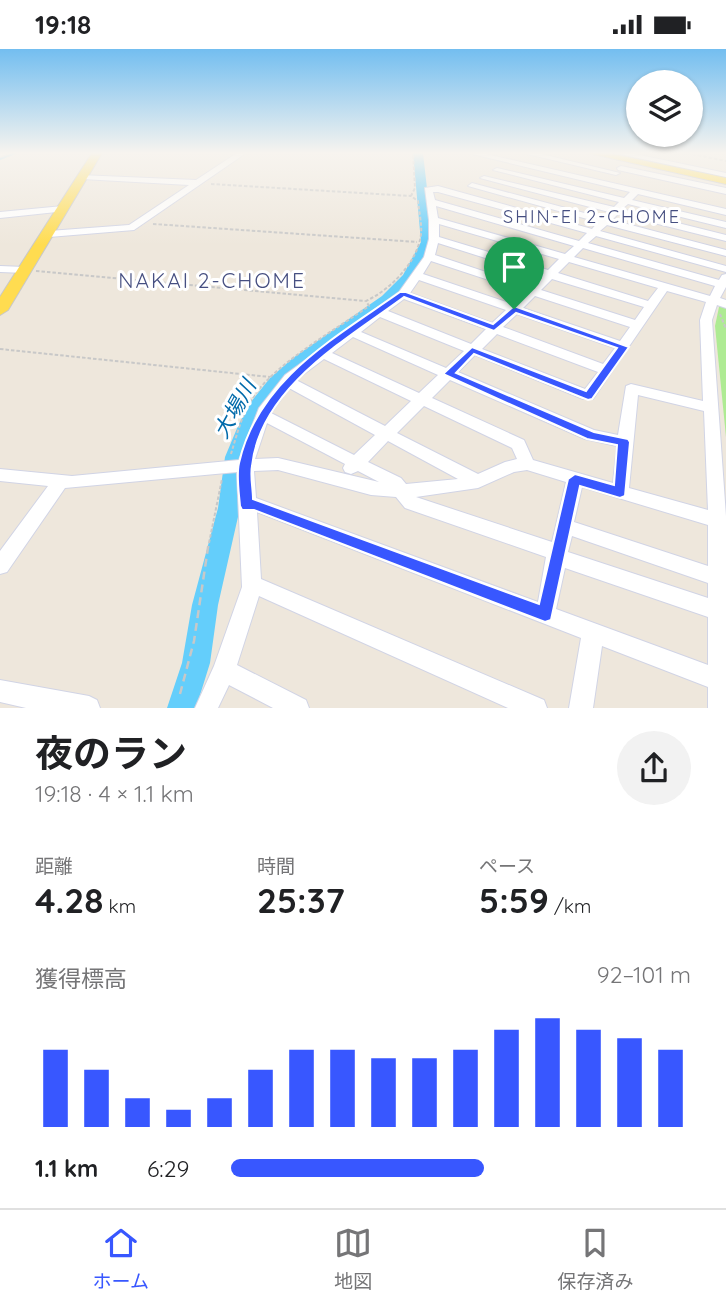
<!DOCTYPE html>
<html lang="ja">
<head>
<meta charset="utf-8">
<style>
	body { margin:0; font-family:Quicksand,"Noto Sans JP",sans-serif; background:#f2f2f2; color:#202124; height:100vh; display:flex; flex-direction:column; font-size:26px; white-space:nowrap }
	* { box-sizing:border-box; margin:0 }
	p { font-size:23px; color:#757577 }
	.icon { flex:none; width:38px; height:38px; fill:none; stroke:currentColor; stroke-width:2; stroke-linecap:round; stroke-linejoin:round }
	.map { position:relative; height:659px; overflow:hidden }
	.details { display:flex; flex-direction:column; background:#fff; flex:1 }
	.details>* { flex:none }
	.tools { position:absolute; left:626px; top:21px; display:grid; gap:14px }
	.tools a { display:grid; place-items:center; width:77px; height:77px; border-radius:50%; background:#fff; box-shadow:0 2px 5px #0004; font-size:35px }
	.pin { position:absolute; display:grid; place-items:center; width:60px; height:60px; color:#fff; margin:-72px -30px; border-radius:50% 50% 50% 0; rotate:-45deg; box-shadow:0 0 7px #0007 }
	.pin .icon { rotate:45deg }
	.round { display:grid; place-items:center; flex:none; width:74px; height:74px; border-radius:37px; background:#f2f2f2 }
	.headline { display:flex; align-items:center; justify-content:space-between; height:119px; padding:0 35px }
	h1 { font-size:38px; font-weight:700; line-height:52px }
	.stats { display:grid; grid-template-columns:repeat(3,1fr); gap:10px; height:119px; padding:7px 35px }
	.stats div { display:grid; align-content:center }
	.stats b { font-size:35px; font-weight:700 }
	.stats small { font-size:19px; font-weight:400 }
	.stats p { font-size:19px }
	.chart { height:196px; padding:14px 35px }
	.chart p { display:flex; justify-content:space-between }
	.chart svg { width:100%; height:126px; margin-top:7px; stroke:#3857ff; stroke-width:6 }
	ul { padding:0 35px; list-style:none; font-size:23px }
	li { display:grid; grid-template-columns:112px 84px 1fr; align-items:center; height:52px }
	li i { height:18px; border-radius:9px; background:#3857ff }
	.status { display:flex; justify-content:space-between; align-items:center; height:49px; padding:0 35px; background:#fff; direction:ltr }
	.status svg { height:19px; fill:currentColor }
	.tab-bar { display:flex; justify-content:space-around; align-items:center; height:98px; border-top:2px solid #e0e0e0; background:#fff; font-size:19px; color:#757577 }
	.tab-bar a { display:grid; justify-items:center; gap:4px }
	.tab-bar .current { color:#3857ff }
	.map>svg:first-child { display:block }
	.green { fill:#aeeb93 }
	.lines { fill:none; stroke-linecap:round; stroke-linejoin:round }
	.stream { stroke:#64cefb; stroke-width:2 }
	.river { fill:#64cefb; fill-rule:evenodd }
	.minor-casing { stroke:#d1d4e5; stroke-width:2 }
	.major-casing { stroke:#c8c8c8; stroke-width:2 }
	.path-far1 { stroke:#c8c8c8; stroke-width:2; stroke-dasharray:3.5 2; stroke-linecap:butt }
	.path { stroke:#c8c8c8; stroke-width:2.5; stroke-dasharray:8 5; stroke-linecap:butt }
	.minor { fill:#fff; fill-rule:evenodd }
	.major { fill:#ffdc50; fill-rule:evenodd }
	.route { fill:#3857ff; stroke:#fff; stroke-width:2; fill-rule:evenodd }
	.labels { text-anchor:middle; stroke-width:6; stroke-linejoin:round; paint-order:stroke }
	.far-neighbourhood-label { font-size:18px; letter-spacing:2px; fill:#464f81; stroke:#fff }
	.neighbourhood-label { font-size:21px; letter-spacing:2px; fill:#464f81; stroke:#fff }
	.water-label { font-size:21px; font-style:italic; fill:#006aaa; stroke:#fff }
</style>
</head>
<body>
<div class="status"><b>19:18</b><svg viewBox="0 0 49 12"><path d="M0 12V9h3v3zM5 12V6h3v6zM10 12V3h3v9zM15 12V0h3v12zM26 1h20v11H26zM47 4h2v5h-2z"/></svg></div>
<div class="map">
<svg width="726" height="659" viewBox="0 0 726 659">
	<rect width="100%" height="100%" fill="#eee7dc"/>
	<path class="green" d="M719 258H726V388L715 277Z"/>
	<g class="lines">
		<path class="stream" d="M0 110 15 104"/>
		<path class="river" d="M413 104H423L433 193 416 228 392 253 305 317 282 337 265 360 258 377 245 408 240 459 218 556 210 614 196 659H167L182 614 192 556 218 459 225 408 238 377 250 354 270 329 293 309 382 247 403 226 421 193Z"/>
		<g class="minor-casing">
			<g id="minor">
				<path d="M0 104H9L0 108Z"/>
				<path d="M237 104H246L134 181 49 188 44 185 49 182 129 176 189 136 82 130 78 128 79 126 196 131Z"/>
				<path d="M468 104H482L726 160V166L638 145 632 151 726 173V179L628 155 622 160 726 186V192L618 165 612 171 726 201V207L607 176 600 182 726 217V223L596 187 588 194 719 231 722 226 726 225V238L720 249 726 251V259L717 256 712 271 726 467V659H708V638L602 597 593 659H569L581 589 257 463 261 530 544 651 547 659H508L259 547 237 616 306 651 309 659H273L229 636 218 659H195L214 617 242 538 237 423 65 439 7 523 0 525V502L48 437 0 432V420L72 427 239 411 259 359 285 326 399 243 424 208 429 190V171L425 139 438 137 592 180 598 173 468 137 472 134 603 169 609 163 480 129 484 127 614 158 619 153 493 121 497 119 624 149 630 143ZM433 143H438L587 184 579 192 435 151ZM436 157 574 197 565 205 438 169ZM439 175 559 210 548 221 439 188ZM438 194 542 227 531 238 435 206ZM583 199 715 237 710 247 574 208ZM431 212 525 243 512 255 423 225ZM569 213 658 239 648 252 558 224ZM552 230 644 258 635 271 541 241ZM419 231 506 261 492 274 410 244ZM667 242 706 253 700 271 703 352 631 335 626 337 618 386 594 381 458 323 475 306 583 350H593ZM535 247 630 278 620 292 523 259ZM404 250 486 280 471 295 388 262ZM517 265 615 299 603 315 503 278ZM380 268 464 302 446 319 361 283ZM497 285 598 323 585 340 482 300ZM353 288 438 326 419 344 332 304ZM324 310 411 352 385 377 296 331ZM450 331 585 390 617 397 613 434 533 411 524 391 432 349ZM289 339 375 386 354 406 271 364ZM638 346 704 362 708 461 629 439ZM424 357 512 399 517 410 505 413 478 425 397 384ZM267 374 345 415 343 419 345 423 351 425 358 422 379 433 278 409 255 410ZM388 392 458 430 406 435 401 429 368 413ZM278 421 371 446 396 448 405 459 546 508 538 553 256 449 254 422ZM527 421 566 433 552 493 416 448 478 439 514 423ZM582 438 708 476V517L574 473ZM572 487 708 534V549L568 503ZM565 519 708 568V616L556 560Z"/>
				<path d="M523 104H537L620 124 616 126Z"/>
				<path d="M615 104H630L726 124V128Z"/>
				<path d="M621 117 726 139V145L618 121 617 119Z"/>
				<path d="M63 157 68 160 66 162 0 169V163Z"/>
				<path d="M0 217 25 218 30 221 25 224 0 223Z"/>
				<path d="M0 631 89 647 97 651 100 659H26L0 653Z"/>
			</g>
		</g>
		<g class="major-casing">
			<g id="major">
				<path d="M92 104H102L8 261 0 266V248Z"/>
				<path d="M588 104H608L726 129V135Z"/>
			</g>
		</g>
		<g class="path-far1">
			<path d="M687 104 726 112"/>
			<path d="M211 135 411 147"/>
			<path d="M153 175 417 193"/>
			<path d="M36 222 365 252"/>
			<path d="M720 265 726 280"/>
			<path d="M0 300 270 328"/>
			<path d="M231 405C237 385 243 361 256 344 280 312 335 281 369 257L366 252C390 241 418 213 421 185 422 175 419 163 418 152L411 147 415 139 413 104"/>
			<path d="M209 494 222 430"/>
		</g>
		<path class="path" d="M180 645 194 592 209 492"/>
		<use href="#minor" class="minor"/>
		<use href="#major" class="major"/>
	</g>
	<linearGradient id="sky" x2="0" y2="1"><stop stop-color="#73bef0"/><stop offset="0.53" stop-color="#f7f4ef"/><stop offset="1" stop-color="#f7f4ef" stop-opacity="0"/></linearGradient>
	<rect width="726" height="196" fill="url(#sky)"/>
	<path class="route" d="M400 243H406L493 275 514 257 629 298 592 350 588 351 474 305 456 324 594 383 628 390 630 393 625 447 620 449 580 437 551 571 545 573 254 461H242L240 457C239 444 236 427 239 414 258 330 335 289 400 243ZM404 248 494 282 516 264 617 299 586 342 472 298 443 325 587 390 617 396 614 436 575 425 568 430 539 555 253 450C253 439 250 427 252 417 260 339 347 290 404 248Z"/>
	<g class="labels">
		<g class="far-neighbourhood-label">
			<text x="592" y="174">SHIN-EI 2-CHOME</text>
		</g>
		<g class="neighbourhood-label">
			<text x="212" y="239">NAKAI 2-CHOME</text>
		</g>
		<g class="water-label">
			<text transform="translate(235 360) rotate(-61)" y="7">大場川</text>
		</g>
	</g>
</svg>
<div class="tools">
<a><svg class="icon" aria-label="layers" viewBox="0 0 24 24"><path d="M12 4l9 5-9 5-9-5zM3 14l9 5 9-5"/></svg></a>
</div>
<div class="pin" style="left:514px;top:260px;background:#1e9e55"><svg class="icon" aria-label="arrive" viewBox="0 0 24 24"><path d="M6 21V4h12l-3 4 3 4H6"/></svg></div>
</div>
<section class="details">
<div class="headline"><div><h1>夜のラン</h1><p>19:18 · 4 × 1.1 km</p></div><a class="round"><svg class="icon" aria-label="share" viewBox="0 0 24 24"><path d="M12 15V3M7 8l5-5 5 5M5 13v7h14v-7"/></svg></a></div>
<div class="stats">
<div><p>距離</p><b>4.28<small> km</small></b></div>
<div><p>時間</p><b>25:37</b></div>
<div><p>ペース</p><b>5:59<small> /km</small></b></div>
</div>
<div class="chart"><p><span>獲得標高</span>92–101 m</p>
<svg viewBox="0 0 160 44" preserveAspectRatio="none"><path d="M5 44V17M15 44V24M25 44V34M35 44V38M45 44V34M55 44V24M65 44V17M75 44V17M85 44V20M95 44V20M105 44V17M115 44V10M125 44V6M135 44V10M145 44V13M155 44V17"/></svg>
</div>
<ul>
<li><b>1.1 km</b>6:29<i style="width:55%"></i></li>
</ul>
</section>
<nav class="tab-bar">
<a class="current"><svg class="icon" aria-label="home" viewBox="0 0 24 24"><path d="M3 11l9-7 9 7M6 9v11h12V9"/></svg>ホーム</a>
<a><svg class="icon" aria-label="map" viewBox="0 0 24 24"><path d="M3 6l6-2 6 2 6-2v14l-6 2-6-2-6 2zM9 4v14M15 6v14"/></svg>地図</a>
<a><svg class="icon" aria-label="saved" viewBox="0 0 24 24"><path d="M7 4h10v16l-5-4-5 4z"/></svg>保存済み</a>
</nav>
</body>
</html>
